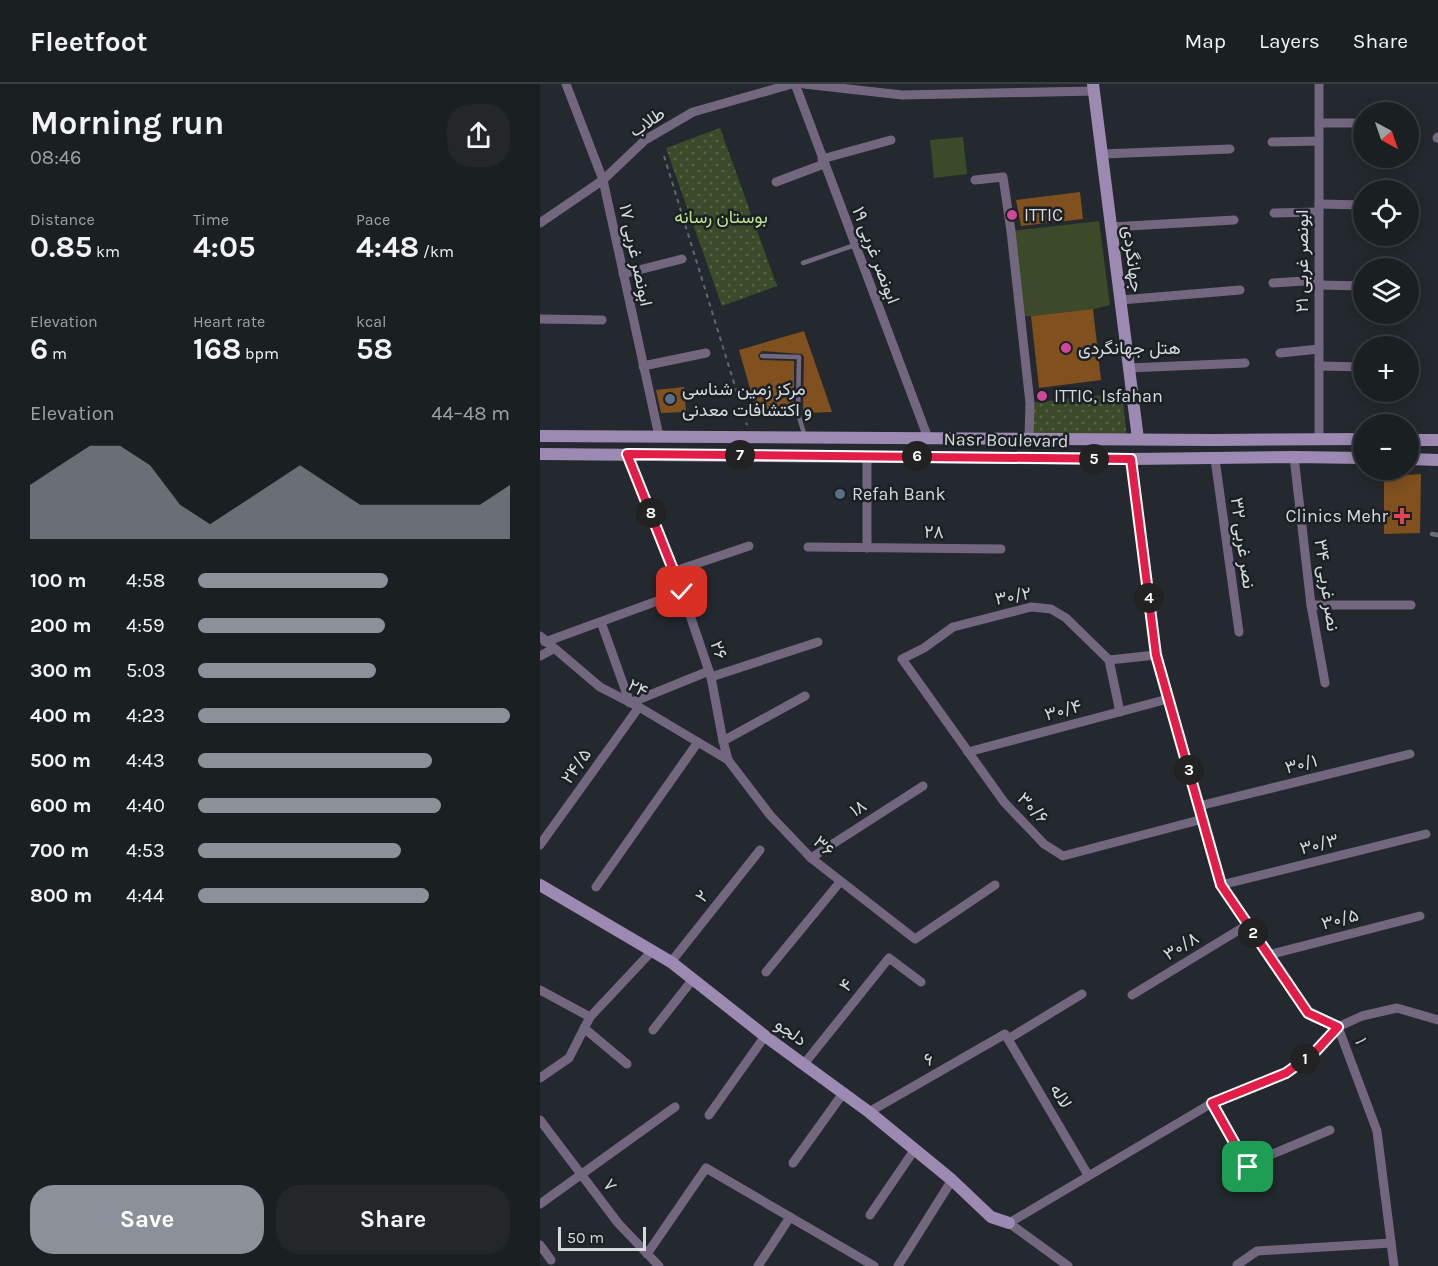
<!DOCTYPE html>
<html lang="en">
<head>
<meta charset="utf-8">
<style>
	body { margin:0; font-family:Karla,Vazirmatn,sans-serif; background:#23272a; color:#f1f3f6; height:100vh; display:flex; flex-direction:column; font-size:22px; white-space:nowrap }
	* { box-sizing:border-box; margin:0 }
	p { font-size:20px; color:#9fa2a5 }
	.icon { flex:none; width:33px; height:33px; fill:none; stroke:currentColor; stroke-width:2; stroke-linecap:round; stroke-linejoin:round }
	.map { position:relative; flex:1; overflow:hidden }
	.sheet { display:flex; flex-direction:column; background:#1a1f22; width:540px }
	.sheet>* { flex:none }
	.needle { width:39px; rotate:140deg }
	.buttons { position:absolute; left:813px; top:18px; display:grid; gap:12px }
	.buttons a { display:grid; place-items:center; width:66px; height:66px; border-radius:50%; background:#1a1f22; box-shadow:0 3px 15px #0003,0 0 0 2px #383d40; font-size:30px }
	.scale { position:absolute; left:18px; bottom:15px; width:88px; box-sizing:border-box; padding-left:6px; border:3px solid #d6dadd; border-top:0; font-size:16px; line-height:21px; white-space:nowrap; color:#d6dadd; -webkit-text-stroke:4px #1a2024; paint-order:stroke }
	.pin { position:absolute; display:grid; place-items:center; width:51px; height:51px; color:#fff; margin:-26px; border-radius:12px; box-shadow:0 3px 9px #0006 }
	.km { position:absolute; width:30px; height:30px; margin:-15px; border-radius:50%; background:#222; color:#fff; font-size:16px; line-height:30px; text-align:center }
	.round { display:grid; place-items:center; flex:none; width:63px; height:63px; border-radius:24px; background:#23272a }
	.headline { display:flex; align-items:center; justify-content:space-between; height:102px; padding:0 30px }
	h1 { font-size:33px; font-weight:700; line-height:45px }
	.figures { display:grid; grid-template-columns:repeat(3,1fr); gap:9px; height:102px; padding:6px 30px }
	.figures div { display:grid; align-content:center }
	.figures b { font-size:30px; font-weight:700 }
	.figures small { font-size:16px; font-weight:400 }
	.figures p { font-size:16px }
	.chart { height:168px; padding:12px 30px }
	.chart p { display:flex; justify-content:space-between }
	.chart svg { width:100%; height:108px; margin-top:6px; fill:#8c9099; opacity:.7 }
	.primary-button { display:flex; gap:12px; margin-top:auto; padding:12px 30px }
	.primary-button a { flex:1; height:69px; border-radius:24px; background:#8c9099; color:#fff; font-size:24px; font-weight:700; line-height:69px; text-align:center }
	.primary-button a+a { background:#23272a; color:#f1f3f6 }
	ul { padding:0 30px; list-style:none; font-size:20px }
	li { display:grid; grid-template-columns:96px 72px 1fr; align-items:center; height:45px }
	li i { height:15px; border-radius:8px; background:#8c9099 }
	header { display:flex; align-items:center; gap:36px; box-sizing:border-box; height:84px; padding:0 30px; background:#1a1f22; border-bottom:2px solid #383d40 }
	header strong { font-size:28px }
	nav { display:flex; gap:33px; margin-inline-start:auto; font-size:21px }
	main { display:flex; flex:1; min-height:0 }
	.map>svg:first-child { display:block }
	.green { fill:#3b4b2a }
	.park { fill:url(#park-dots) }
	.building { fill:#80501f }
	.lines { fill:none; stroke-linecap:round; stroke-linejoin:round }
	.path { stroke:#62686c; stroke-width:2; stroke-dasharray:4.5 4.5; stroke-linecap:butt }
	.lane { stroke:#736780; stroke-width:4.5 }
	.street { stroke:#736780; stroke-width:9 }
	.secondary { stroke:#9d8ab2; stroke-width:12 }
	.route-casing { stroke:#fff; stroke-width:12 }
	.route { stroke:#e11d48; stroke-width:8 }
	.hotel-dot { fill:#d1479c; stroke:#1a2024; stroke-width:2 }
	.service-dot { fill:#5c6f8a; stroke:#1a2024; stroke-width:2 }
	.health-dot { fill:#e0444e; stroke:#1a2024; stroke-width:2 }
	.labels { text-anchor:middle; stroke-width:5; stroke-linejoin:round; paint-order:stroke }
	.street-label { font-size:18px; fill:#d6dadd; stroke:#1a2024 }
	.poi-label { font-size:18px; fill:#d6dadd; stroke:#1a2024; text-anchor:start }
	.park-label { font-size:18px; fill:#bae38d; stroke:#1a2024 }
</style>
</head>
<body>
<header>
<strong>Fleetfoot</strong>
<nav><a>Map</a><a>Layers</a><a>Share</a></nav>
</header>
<main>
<section class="sheet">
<div class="headline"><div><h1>Morning run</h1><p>08:46</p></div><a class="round"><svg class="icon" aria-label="share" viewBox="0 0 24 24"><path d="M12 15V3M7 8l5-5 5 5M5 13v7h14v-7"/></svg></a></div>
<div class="figures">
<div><p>Distance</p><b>0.85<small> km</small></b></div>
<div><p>Time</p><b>4:05</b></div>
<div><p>Pace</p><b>4:48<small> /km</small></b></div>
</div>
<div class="figures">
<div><p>Elevation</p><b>6<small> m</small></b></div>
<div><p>Heart rate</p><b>168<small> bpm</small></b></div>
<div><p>kcal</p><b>58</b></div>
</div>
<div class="chart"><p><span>Elevation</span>44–48 m</p>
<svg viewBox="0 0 160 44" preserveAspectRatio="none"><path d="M0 44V22L10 14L20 6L30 6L40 14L50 30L60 38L70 30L80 22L90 14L100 22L110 30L120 30L130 30L140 30L150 30L160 22V44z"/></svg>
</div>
<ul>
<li><b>100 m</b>4:58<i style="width:61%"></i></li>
<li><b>200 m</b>4:59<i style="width:60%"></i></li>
<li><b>300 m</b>5:03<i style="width:57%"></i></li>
<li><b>400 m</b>4:23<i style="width:100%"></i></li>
<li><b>500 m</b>4:43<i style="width:75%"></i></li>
<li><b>600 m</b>4:40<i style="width:78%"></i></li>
<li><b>700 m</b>4:53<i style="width:65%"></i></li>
<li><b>800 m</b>4:44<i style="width:74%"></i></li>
</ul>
<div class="primary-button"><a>Save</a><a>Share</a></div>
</section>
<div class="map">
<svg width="898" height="1182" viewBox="0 0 898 1182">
	<defs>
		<pattern id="park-dots" width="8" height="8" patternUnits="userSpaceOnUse" patternTransform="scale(1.5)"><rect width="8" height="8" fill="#3b4b2a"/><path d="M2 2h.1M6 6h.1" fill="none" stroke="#576448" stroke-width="1.8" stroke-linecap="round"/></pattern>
	</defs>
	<rect width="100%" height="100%" fill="#23292e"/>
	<g class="green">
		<path d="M423 53 427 90 394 94 390 56Z"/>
		<path d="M559 137 570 221 553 225 481 233 471 147Z"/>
	</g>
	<g class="park">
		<path d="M180 44 237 202 182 222 126 64Z"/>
		<path d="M582 309 587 355 489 354 490 319Z"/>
	</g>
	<g class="building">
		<path d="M540 108 543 135 481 142 476 116Z"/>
		<path d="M553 225 561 296 499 304 491 232Z"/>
		<path d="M264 247 292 328 263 329 264 273 262 270 222 267 218 271 220 276 254 277V329H217L199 266Z"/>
		<path d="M144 303 146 328 121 329 116 306Z"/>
		<path d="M881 390 880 449 844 450V393Z"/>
	</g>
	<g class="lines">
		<path class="path" d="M124 72 207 341"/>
		<g class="lane">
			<path d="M263 179 315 161"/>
			<path d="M222 272 259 273 258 329 265 353"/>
			<path d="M892 450 898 451"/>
		</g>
		<g class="street">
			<path d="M26 0 63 96 119 352"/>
			<path d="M255 0 388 354"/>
			<path d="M264 0 362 11 554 7"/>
			<path d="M779 0V354"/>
			<path d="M779 39H824"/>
			<path d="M897 54 898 53"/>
			<path d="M732 58 779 57"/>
			<path d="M562 70 690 65"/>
			<path d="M282 75 351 56"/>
			<path d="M435 96 463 93 471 147 490 319 489 354"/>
			<path d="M236 98 284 80"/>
			<path d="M779 120 824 121"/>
			<path d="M734 129 779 128"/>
			<path d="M0 139 63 96 105 56 153 28 252 0"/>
			<path d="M571 143 694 136"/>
			<path d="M83 190 142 175"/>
			<path d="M733 199 779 196"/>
			<path d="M779 201 824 202"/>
			<path d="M581 216 700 206"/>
			<path d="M0 235 62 236"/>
			<path d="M740 269 779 265"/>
			<path d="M103 282 166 269"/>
			<path d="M779 282 824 283"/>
			<path d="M589 284 705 279"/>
			<path d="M86 371 135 487 171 593 183 657 188 676 230 731 271 774 375 855 455 801"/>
			<path d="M754 373 771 521 785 599"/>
			<path d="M591 375 616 571 681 801 768 929 798 943"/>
			<path d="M675 375 699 548"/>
			<path d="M268 463 461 465"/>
			<path d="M327 464V372"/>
			<path d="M135 487 209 462"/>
			<path d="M771 521H871"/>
			<path d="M61 538 90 619 169 587"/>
			<path d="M0 552 60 603 99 623 188 676"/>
			<path d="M5 558 142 508"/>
			<path d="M616 571 569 576 526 534 511 525 491 523 413 543 384 564 362 575 464 718 504 760 523 772 663 735"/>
			<path d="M0 572 13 565"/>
			<path d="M569 576 580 628"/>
			<path d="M171 593 278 558"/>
			<path d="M183 657 265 612"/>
			<path d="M428 668 628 615"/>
			<path d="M659 722 870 670"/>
			<path d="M0 761 99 623"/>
			<path d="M271 774 383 702"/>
			<path d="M681 801 886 750"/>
			<path d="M56 803 158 658"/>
			<path d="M728 871 880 832"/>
			<path d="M131 878 220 766"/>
			<path d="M226 888 300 798"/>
			<path d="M0 906 50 933"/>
			<path d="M592 911 707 841"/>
			<path d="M798 943 837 1047 854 1182"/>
			<path d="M44 944 87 980"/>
			<path d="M113 946 153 895"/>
			<path d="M468 955 542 910"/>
			<path d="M264 980 349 874 381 898"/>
			<path d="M0 994 29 974 50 933 112 867"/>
			<path d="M672 1019 708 1083 730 1071 790 1046"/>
			<path d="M329 1028 465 950 548 1091"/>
			<path d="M169 1031 225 952"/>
			<path d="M0 1036 78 1139 119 1182"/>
			<path d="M253 1079 304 1008"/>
			<path d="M0 1120 135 1023"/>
			<path d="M330 1131 375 1065"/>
			<path d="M0 1161 11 1176"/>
			<path d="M107 1170 166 1084 334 1182"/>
			<path d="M697 1181 717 1167 851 1159"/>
			<path d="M218 1182 250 1133"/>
			<path d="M358 1182 412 1096"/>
			<path d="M528 1182 469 1139 672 1019 746 989 775 968 798 943 822 932 857 924 898 936"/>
		</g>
		<g class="secondary">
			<path d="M553 0 598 355"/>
			<path d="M0 352 673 356 824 355"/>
			<path d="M868 356H898"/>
			<path d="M0 370 591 375 754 373 824 374"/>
			<path d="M868 375 898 376"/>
			<path d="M0 801 131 878 225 952 329 1028 412 1096 451 1133 469 1139"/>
		</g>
	</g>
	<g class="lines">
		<g class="route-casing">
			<path id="route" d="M142 508 87 370 591 375 616 571 681 801 768 929 798 943 775 968 746 989 672 1019 708 1083"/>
		</g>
		<use href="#route" class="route"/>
	</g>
	<g class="hotel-dot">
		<circle cx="472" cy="131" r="6"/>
		<circle cx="526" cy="264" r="6"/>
		<circle cx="502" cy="312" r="6"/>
	</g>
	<g class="service-dot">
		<circle cx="130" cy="315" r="6"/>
		<circle cx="300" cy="410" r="6"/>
	</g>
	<path class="health-dot" d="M859 423h6v6h6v6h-6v6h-6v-6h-6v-6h6z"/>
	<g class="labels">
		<g class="street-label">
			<text transform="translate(107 38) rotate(-34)" y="6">طلاب</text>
			<text transform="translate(96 171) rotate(78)" y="6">ابونصر غربی ۱۷</text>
			<text transform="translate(336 171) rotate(69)" y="6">ابونصر غربی ۱۹</text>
			<text transform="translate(593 175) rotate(83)" y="6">جهانگردی</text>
			<text transform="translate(762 177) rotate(-90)" y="6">ابونصر غربی ۲۱</text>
			<text transform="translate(466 356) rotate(1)" y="6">Nasr Boulevard</text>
			<text transform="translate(394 448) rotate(1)" y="6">۲۸</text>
			<text transform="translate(703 459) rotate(82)" y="6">نصر غربی ۳۲</text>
			<text transform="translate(787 501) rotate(82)" y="6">نصر غربی ۳۴</text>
			<text transform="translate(473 512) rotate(-10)" y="6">۳۰/۲</text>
			<text transform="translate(179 566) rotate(71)" y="6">۲۶</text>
			<text transform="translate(98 604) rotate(28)" y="6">۲۴</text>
			<text transform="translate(523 626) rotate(-15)" y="6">۳۰/۴</text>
			<text transform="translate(761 680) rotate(-14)" y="6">۳۰/۱</text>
			<text transform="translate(36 682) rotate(-55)" y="6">۲۴/۵</text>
			<text transform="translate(318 724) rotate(-33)" y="6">۱۸</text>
			<text transform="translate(493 724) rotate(46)" y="6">۳۰/۶</text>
			<text transform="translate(779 760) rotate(-14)" y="6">۳۰/۳</text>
			<text transform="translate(284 762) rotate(43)" y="6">۳۶</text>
			<text transform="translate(162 812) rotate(-52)" y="6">۲</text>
			<text transform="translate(800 835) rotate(-15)" y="6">۳۰/۵</text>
			<text transform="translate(641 862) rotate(-31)" y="6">۳۰/۸</text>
			<text transform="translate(306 901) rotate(-51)" y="6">۴</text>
			<text transform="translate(251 948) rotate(36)" y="6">دلجو</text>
			<text transform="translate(821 957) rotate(70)" y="6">۱</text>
			<text transform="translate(389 975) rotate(-30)" y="6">۶</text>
			<text transform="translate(521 1012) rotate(60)" y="6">لاله</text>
			<text transform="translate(70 1101) rotate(53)" y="6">۷</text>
		</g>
		<g class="poi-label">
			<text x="484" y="137">ITTIC</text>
			<text x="538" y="270">هتل جهانگردی</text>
			<text x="142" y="311">مرکز زمین شناسی<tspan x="142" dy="21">و اکتشافات معدنی</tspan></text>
			<text x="514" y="318">ITTIC, Isfahan</text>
			<text x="312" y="416">Refah Bank</text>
			<text x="848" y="438" text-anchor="end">Clinics Mehr</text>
		</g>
		<g class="park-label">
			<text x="181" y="139">بوستان رسانه</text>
		</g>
	</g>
</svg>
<div class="buttons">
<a><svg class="needle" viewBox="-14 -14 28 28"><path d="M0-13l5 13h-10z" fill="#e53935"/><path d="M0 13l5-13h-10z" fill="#9fa2a5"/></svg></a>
<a><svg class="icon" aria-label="locate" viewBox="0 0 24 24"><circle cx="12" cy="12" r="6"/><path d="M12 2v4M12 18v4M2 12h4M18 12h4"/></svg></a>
<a><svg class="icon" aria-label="layers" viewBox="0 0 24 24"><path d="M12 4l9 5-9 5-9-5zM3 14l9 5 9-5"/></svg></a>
<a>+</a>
<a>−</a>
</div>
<div class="scale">50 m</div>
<div class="pin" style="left:708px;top:1083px;background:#1e9e55"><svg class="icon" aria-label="arrive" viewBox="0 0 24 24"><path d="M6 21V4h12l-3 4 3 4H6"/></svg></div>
<div class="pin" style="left:142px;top:508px;background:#d93025"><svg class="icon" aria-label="check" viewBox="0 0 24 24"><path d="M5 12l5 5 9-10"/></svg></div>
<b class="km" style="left:765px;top:975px">1</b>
<b class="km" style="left:713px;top:849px">2</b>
<b class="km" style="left:649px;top:686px">3</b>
<b class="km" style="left:609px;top:514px">4</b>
<b class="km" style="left:554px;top:375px">5</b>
<b class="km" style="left:377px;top:372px">6</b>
<b class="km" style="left:200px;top:371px">7</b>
<b class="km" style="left:111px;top:429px">8</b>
</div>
</main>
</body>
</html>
